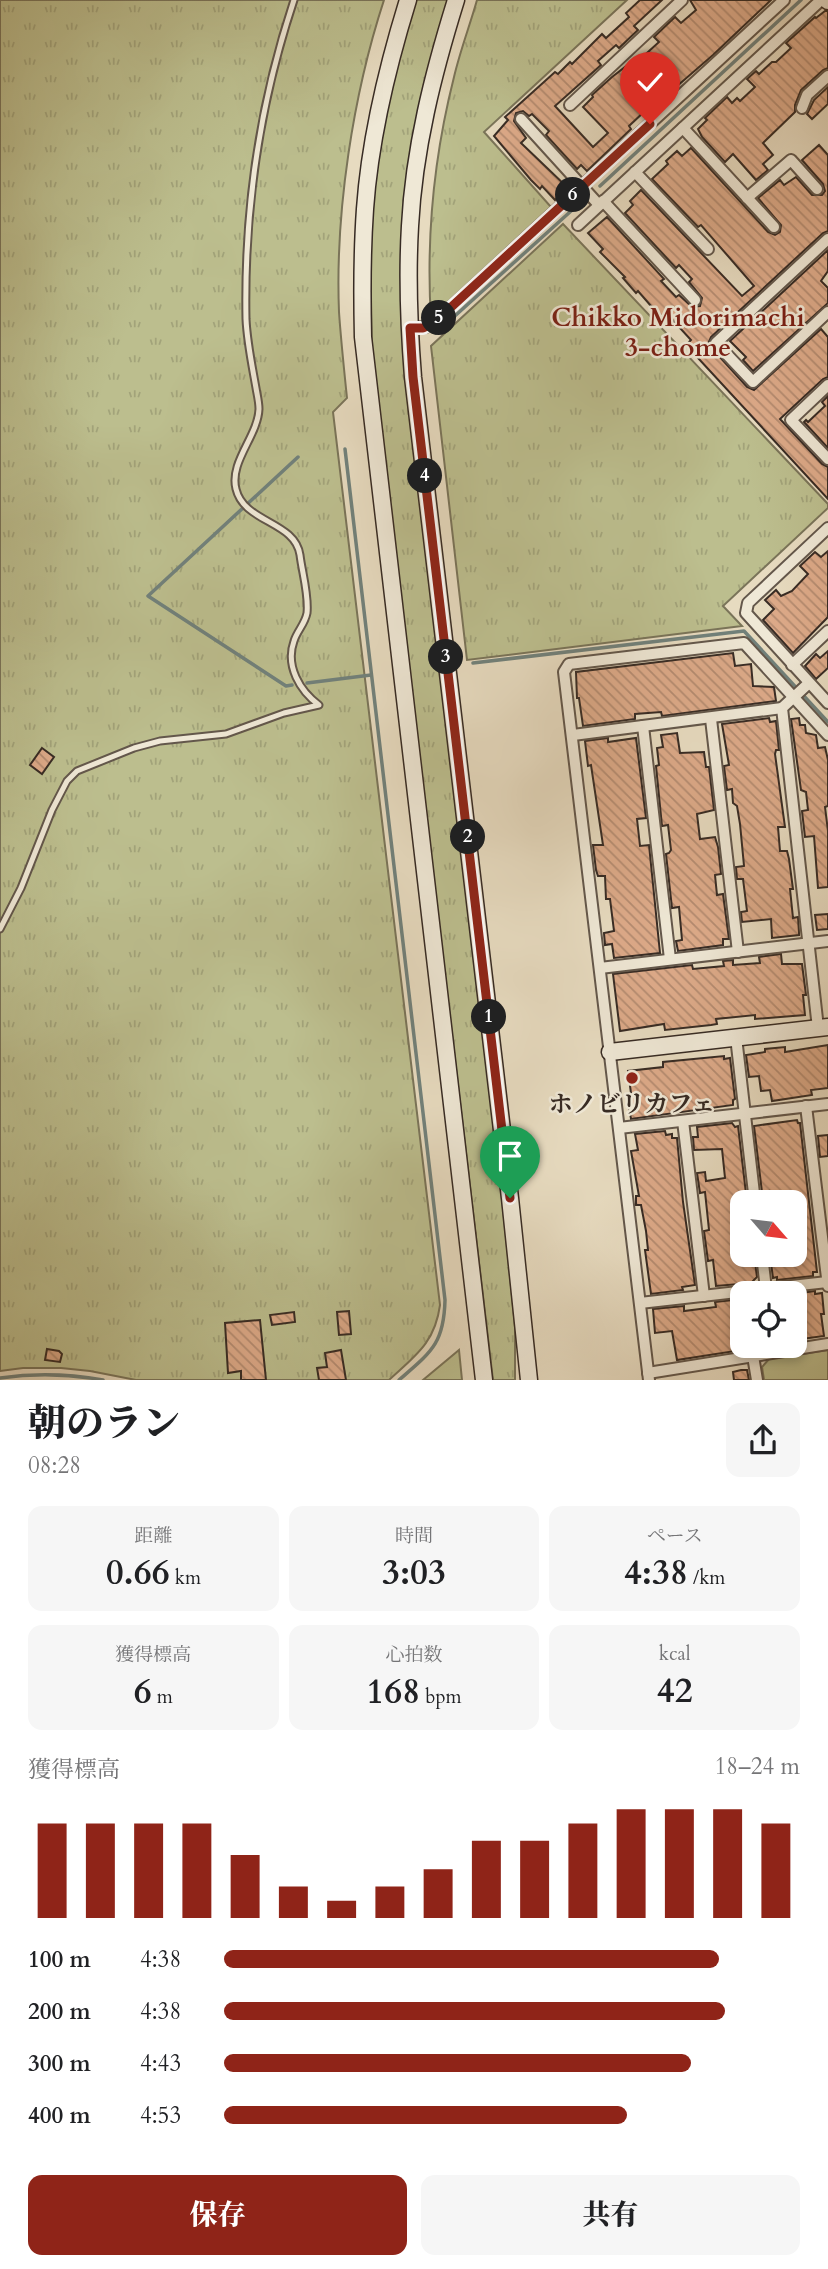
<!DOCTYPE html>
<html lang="ja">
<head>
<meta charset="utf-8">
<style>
	body { margin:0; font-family:Cardo,"Noto Serif JP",serif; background:#f6f6f6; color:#202124; height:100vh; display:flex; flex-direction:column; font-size:26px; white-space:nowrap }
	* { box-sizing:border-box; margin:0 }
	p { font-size:23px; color:#757577 }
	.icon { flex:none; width:38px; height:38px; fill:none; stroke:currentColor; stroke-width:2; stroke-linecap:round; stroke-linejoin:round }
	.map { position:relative; height:1380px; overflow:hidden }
	.side { display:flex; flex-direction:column; background:#fff; flex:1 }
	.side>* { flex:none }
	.needle { width:46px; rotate:118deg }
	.tools { position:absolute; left:730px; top:1190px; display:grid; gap:14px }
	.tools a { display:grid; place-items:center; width:77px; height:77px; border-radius:14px; background:#fff; box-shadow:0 4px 10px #0003; font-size:35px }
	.pin { position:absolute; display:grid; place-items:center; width:60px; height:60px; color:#fff; margin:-72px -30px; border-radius:50% 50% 50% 0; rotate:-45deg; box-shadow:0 0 7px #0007 }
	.pin .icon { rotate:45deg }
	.km { position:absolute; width:35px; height:35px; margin:-18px; border-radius:50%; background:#222; color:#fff; font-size:19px; line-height:35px; text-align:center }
	.round { display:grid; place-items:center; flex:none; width:74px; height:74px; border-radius:14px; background:#f6f6f6 }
	.overview { display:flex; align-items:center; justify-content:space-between; height:119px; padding:0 28px }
	h1 { font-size:38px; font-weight:800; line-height:52px }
	.stats { display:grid; grid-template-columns:repeat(3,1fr); gap:10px; height:119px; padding:7px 28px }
	.stats div { display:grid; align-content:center; border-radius:14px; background:#f6f6f6; text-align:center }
	.stats b { font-size:35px; font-weight:800 }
	.stats small { font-size:19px; font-weight:400 }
	.stats p { font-size:19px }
	.chart { height:196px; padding:14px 28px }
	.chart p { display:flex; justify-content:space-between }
	.chart svg { width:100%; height:126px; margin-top:7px; stroke:#8f2418; stroke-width:6 }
	.button { display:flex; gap:14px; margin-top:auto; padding:14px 28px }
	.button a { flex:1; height:80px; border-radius:14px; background:#8f2418; color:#fff; font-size:28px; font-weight:800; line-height:80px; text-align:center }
	.button a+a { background:#f6f6f6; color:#202124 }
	ul { padding:0 28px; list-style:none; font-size:23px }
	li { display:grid; grid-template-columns:112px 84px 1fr; align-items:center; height:52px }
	li i { height:18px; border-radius:9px; background:#8f2418 }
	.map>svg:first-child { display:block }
	.grass { fill:url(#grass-tufts); stroke:#7a7459; stroke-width:2 }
	.green { fill:#bcbe8e; stroke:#7a7459; stroke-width:2 }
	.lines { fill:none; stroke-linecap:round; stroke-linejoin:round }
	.stream { stroke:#71817b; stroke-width:3.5 }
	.building { fill:url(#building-back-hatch); stroke:#372b24; stroke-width:2 }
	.lane-casing { stroke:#63574b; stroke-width:9 }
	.street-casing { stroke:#63574b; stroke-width:14 }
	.secondary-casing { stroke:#372b24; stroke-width:19 }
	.lane { stroke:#efe8d6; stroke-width:5 }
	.street { stroke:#efe8d6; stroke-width:10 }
	.secondary { stroke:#efe8d6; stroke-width:16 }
	.route-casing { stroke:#fff; stroke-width:14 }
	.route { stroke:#8f2418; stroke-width:9 }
	.poi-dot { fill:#8f2418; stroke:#efe8d6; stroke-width:2.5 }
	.labels { text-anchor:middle; stroke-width:5; stroke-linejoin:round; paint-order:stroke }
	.poi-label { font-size:24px; font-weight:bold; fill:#372b24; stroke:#efe8d6 }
	.neighbourhood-label { font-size:26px; font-weight:bold; fill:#7a1f14; stroke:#efe8d6 }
</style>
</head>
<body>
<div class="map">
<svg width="828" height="1380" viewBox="0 0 828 1380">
	<defs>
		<pattern id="grass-tufts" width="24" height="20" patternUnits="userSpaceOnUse" patternTransform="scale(1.75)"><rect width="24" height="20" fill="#bcbe8e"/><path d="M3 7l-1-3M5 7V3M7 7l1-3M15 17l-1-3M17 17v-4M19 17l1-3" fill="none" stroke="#a2a37a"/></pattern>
		<pattern id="building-back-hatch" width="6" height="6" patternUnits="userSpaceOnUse" patternTransform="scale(1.75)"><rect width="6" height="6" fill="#ddaa89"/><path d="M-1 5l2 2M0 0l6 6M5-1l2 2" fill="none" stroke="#b48b70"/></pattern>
	</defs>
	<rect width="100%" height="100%" fill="#e7dbc0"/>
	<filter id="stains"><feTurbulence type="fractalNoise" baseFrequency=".00286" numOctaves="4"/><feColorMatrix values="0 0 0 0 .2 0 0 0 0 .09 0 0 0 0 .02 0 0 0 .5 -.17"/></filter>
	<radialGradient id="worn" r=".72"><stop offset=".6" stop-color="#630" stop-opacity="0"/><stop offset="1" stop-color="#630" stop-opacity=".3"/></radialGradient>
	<g class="grass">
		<path d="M0 0H384C353 95 335 212 339 312 341 341 344 369 347 398L333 412 440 1305C435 1343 415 1356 389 1380H136L90 1371 61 1368H23L0 1371Z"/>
		<path d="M415 0H449L425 80 402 245 509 1266 515 1327V1380H493L372 362 370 233 376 174 387 102Z"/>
		<path d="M477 0H627L484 132 551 207 431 320C426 239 434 156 454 77 460 51 470 25 477 0Z"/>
		<path d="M563 224 828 504V508L723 606 742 626 467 660 431 346Z"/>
	</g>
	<g class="green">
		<path d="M459 1350 462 1380H423Z"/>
		<path d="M828 1350V1380H764L762 1367 769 1359Z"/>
	</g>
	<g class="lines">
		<g class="stream">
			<path d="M600 186 801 0"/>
			<path d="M436 333 581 202"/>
			<path d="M345 449 445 1300C444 1344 431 1352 399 1380"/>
			<path d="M473 663 744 631 828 722"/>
			<path d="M307 683 371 675"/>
			<path d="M292 685 286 686 148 596 298 457"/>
			<path d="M0 1378C34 1373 70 1374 103 1380"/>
		</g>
	</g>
	<g class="building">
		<path d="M640 0H662L634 26 638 30 619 48 616 45 598 61 601 65 555 106 593 147 608 133 583 107 593 97 592 95 612 77 634 60 637 62 659 42 654 37 675 17 681 23 696 10 690 0H771L713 55 646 113 645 111 629 126 631 129 587 171 581 165 577 169 546 135 549 131 532 114 529 116 523 111 516 113 514 121 526 138 521 143 568 188 555 200 542 186 540 189 531 180 494 136 508 120 505 117 555 72 558 74 570 62 572 64 602 34 606 38 629 17 626 13Z"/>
		<path d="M825 11H828V68L823 70 801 90 795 105V112L763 143 773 155 763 164 768 170 756 180 733 154 725 162 702 137 698 129 707 120 705 118 727 97 732 103 737 98 740 101 755 87 747 79 756 71 759 74 772 62H776L791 48 786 43 815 17 816 18Z"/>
		<path d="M828 87V104L812 119 807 114 814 100Z"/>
		<path d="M819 145 828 155V231L823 233 711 337 708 344 747 387 754 390 821 329 828 337V377L823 379 780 419 822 464 828 467V499L686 345 691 340 669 316 664 321 638 291 636 293 623 278 625 277 600 252 603 249 588 233 607 217 664 279 661 281 676 297 679 295 692 307 700 306 702 298 689 282 692 279 679 265 676 268 625 213 633 205 630 201 641 190 742 296 754 286 701 225 698 227 652 179 668 164 666 161 677 151 682 156 691 148 768 232 775 235 780 232 781 225 758 198 780 180 784 185 796 177 812 195H822L825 191 823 184 802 160Z"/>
		<path d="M828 250V271L821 281 828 288V303L753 371 743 360 746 357 730 341Z"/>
		<path d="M828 396V448L804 422 806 420 808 422 825 406 822 402Z"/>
		<path d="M828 551V617L793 653 763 620 774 609 765 600 776 590 781 596 792 591 808 574 800 566 815 552 821 557Z"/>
		<path d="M828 651V668L816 679 805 666 816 654 820 658Z"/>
		<path d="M733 653 735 666 751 664 753 686 774 687 776 701 662 716 661 712 635 714V719L583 726 579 698H577L576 672Z"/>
		<path d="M769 718 770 722 776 721 779 750H776L775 754 785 827H778L780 851H787L789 859 793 889H790L793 918 798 917 799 933V935L772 938 771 919 742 922 741 912 747 911 743 879H737L736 867 744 866 740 824 737 806 733 803 732 789 727 790 724 766 729 765 722 724Z"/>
		<path d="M799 718 800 725H805L806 733 816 735 818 748 825 747 828 760V806L825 807 828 831V887L818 888 814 836 805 837 802 811 808 810 806 792 801 790 791 719Z"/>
		<path d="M677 733 680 753 704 752 706 767H709L714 810 697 814 700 839 715 837 718 847 721 874 715 875 717 895 723 894 729 939H723V945L678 951 676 941 682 940 679 907 672 908 666 854 669 853 671 850 668 825 662 826 656 766 659 765 657 748 663 747 661 735Z"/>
		<path d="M608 738V742L636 738 646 818 637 819 640 846 649 845 660 953 614 958 612 944 605 945 604 933 614 931 610 899H606L605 876H598L596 870 593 845H603L591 765 588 766 585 741Z"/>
		<path d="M42 748 54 757 42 774 30 765Z"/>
		<path d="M828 914V929L817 930 815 915Z"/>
		<path d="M781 954 782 964H802L806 995H803L805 1015 755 1019V1015L716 1019 717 1024 711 1025 665 1030 664 1024 620 1031 613 974 692 965 693 969 724 966 723 961 733 960V965L760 963 759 957Z"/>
		<path d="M828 1045V1088L811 1090 812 1095 772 1101 770 1090 761 1091 759 1076 749 1077 746 1055 765 1052V1049L785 1047V1052Z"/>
		<path d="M724 1056V1059L730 1058 735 1099 733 1100V1105L631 1119 628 1101H630L631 1093 628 1071 663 1067V1062Z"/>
		<path d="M797 1120 798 1123H800L817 1272H813V1276L777 1280V1277L773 1278 770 1255H794V1202H770L769 1191 762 1192 754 1126Z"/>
		<path d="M732 1123 735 1127 738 1126 747 1202H742V1255H754L757 1277 751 1283 716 1286 713 1260 708 1261 704 1231 709 1230 705 1192 700 1193 697 1173 705 1172 706 1181 725 1178 722 1149 694 1150 693 1137H698L697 1127Z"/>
		<path d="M665 1131 666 1135 672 1134V1138H677L683 1202 695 1285 682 1287 683 1290 651 1294 645 1250H648L646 1231 641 1205H636V1196H639L631 1151 638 1150 635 1134Z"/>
		<path d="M828 1135V1156L820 1157 818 1136Z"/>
		<path d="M815 1291V1294L822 1293 824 1314H821L824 1336 794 1340V1294Z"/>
		<path d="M742 1299V1323H736L738 1342H742V1350L677 1360 672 1331 655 1333 653 1309 684 1306V1311L716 1307 715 1302Z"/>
		<path d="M349 1311 351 1334 339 1335 337 1312Z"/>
		<path d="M294 1312 295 1322 272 1325 270 1315Z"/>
		<path d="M260 1320 266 1380H241V1371L228 1373 225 1323Z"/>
		<path d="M47 1349 59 1351 62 1354 60 1362 45 1360Z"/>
		<path d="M341 1350 346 1380H319L317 1368 327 1367 325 1353Z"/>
		<path d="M741 1370H747L749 1380H734L733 1372Z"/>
	</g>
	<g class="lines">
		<g class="lane-casing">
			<path id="lane" d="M0 929 21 888 52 810 67 781 77 771 134 748 160 741 226 734 284 713 319 705C300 691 285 666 294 641 297 631 305 624 307 613 309 595 302 572 300 555 295 521 244 523 236 489 229 462 258 436 259 409 259 402 257 394 256 388 252 365 247 342 246 319 244 212 260 102 294 0"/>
		</g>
		<g class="street-casing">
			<g id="street">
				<path d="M570 105 682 0"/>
				<path d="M802 108 807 95 828 76"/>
				<path d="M521 119 599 205"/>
				<path d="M683 128 774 227"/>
				<path d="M635 172 708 249"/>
				<path d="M747 198 791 160 817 189"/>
				<path d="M603 201 695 300"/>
				<path d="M578 225 821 0"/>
				<path d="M828 239 716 343 753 382 828 312"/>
				<path d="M410 328 426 327 435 322 784 0"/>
				<path d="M828 385 791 420 828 459"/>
				<path d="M828 528 748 603 746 613 828 703"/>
				<path d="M792 665 828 631"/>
				<path d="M809 683 782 708 818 1028"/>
				<path d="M711 719 738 952"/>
				<path d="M643 726 670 959"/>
				<path d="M573 735 782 708"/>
				<path d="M600 968 828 941"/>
				<path d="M736 1037 755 1202"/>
				<path d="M806 1106 828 1286"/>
				<path d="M683 1121 704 1296"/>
				<path d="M619 1128 828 1104"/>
				<path d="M762 1255 766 1289"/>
				<path d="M640 1303 827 1282"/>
				<path d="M753 1356 757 1380"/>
				<path d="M648 1373 828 1344"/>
				<path d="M649 1380 564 672 569 664 744 643 828 735"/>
			</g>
		</g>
		<g class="secondary-casing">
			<g id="secondary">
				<path d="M408 0C387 68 370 138 365 209 362 252 362 295 363 337L484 1380"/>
				<path d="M456 0C433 74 414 149 410 226 407 277 409 327 413 377L510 1198 529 1380"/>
				<path d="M827 0 828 1"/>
				<path d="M610 1052 828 1027"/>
			</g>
		</g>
		<use href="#lane" class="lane"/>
		<use href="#street" class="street"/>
		<use href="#secondary" class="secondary"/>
	</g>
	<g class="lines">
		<g class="route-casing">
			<path id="route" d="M510 1198 413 377 410 328H423L435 322 650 124"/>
		</g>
		<use href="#route" class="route"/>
	</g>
	<circle class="poi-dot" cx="632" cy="1078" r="7"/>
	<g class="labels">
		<g class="poi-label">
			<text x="632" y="1112">ホノビリカフェ</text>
		</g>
		<g class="neighbourhood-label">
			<text x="678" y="326">Chikko Midorimachi<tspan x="678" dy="30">3-chome</tspan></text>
		</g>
	</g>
	<rect width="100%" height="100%" filter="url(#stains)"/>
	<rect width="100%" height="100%" fill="url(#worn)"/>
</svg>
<div class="tools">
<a><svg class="needle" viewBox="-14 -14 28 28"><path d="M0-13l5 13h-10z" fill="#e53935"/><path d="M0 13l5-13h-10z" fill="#757577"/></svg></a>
<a><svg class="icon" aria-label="locate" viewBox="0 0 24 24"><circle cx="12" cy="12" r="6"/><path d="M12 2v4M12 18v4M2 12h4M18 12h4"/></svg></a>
</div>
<div class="pin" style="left:510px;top:1198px;background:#1e9e55"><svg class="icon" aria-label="arrive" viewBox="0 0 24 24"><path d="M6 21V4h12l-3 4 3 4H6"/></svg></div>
<div class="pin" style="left:650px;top:124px;background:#d93025"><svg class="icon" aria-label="check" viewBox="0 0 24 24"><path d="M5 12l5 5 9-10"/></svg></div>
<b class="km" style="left:489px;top:1017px">1</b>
<b class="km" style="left:468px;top:837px">2</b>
<b class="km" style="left:446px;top:657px">3</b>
<b class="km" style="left:425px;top:476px">4</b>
<b class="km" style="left:439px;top:318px">5</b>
<b class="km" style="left:573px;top:195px">6</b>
</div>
<section class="side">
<div class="overview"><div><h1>朝のラン</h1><p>08:28</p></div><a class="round"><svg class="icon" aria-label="share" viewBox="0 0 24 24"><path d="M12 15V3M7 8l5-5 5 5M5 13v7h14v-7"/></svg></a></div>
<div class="stats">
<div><p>距離</p><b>0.66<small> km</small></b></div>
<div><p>時間</p><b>3:03</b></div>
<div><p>ペース</p><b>4:38<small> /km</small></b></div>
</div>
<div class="stats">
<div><p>獲得標高</p><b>6<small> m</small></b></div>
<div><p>心拍数</p><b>168<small> bpm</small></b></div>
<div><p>kcal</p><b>42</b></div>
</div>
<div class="chart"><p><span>獲得標高</span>18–24 m</p>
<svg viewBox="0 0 160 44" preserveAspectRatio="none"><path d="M5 44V11M15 44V11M25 44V11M35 44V11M45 44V22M55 44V33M65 44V38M75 44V33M85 44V27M95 44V17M105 44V17M115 44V11M125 44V6M135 44V6M145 44V6M155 44V11"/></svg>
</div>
<ul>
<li><b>100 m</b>4:38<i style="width:86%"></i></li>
<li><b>200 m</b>4:38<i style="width:87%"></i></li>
<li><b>300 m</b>4:43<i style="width:81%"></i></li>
<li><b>400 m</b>4:53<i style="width:70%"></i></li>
</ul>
<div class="button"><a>保存</a><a>共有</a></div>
</section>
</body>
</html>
